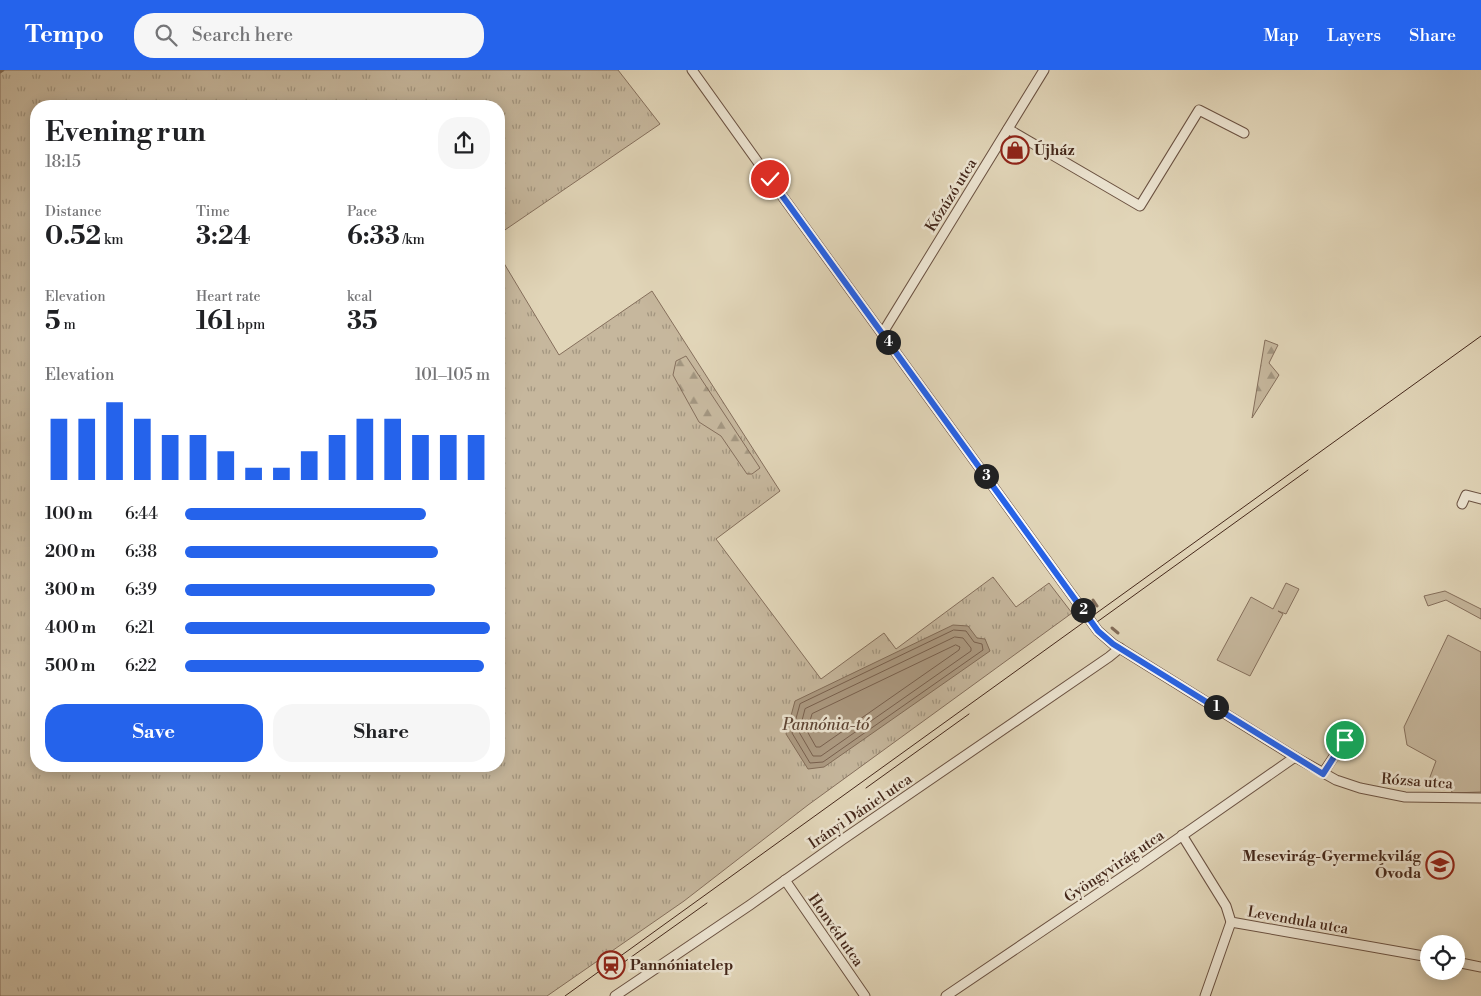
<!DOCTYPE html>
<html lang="en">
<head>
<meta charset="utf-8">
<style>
	body { margin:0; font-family:"Libre Bodoni",serif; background:#f6f6f6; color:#202124; height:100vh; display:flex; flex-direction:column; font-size:19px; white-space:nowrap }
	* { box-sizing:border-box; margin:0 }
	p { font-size:16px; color:#757577 }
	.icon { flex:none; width:28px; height:28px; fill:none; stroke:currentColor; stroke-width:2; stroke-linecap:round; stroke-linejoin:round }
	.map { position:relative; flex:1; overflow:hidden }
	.panel { position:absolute; left:30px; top:30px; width:475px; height:672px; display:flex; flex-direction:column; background:#fff; border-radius:20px; box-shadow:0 2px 12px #0003 }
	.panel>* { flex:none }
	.tools { position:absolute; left:1420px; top:865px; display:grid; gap:10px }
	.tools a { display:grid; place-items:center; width:45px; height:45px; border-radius:50%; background:#fff; box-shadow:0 2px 12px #0003; font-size:25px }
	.pin { position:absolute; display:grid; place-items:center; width:42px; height:42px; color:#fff; margin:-21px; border:2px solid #fff; border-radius:50%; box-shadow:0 1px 5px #0007 }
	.km { position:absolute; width:25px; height:25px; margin:-12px; border-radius:50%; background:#222; color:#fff; font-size:14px; line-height:25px; text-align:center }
	.round { display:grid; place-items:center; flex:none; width:52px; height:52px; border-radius:20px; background:#f6f6f6 }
	.head { display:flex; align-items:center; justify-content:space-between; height:85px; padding:0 15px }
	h1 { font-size:28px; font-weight:800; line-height:38px }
	.figures { display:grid; grid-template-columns:repeat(3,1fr); gap:8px; height:85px; padding:5px 15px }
	.figures div { display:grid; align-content:center }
	.figures b { font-size:25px; font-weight:800 }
	.figures small { font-size:14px; font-weight:400 }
	.figures p { font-size:14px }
	.chart { height:140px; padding:10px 15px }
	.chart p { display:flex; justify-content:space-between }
	.chart svg { width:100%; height:90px; margin-top:5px; stroke:#2563eb; stroke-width:6 }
	.action { display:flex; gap:10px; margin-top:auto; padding:10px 15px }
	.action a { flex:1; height:58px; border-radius:20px; background:#2563eb; color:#fff; font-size:20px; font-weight:800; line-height:58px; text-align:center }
	.action a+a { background:#f6f6f6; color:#202124 }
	ul { padding:0 15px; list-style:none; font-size:16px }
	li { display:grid; grid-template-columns:80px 60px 1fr; align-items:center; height:38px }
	li i { height:12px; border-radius:6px; background:#2563eb }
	header { display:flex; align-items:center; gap:30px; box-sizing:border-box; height:70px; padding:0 25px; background:#2563eb; color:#fff }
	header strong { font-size:24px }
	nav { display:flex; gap:28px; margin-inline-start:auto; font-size:18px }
	.search { width:350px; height:45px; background:#f6f6f6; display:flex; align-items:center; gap:12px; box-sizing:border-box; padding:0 18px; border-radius:20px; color:#757577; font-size:19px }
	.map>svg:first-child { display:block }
	.grass { fill:url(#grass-tufts); stroke:#856f5c }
	.forest { fill:url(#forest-firs); stroke:#856f5c }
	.green { fill:#c6b79d; stroke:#856f5c }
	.water { fill:#ac9a82; stroke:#826c58 }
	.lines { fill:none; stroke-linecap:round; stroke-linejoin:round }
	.shore { stroke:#78604e; stroke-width:1 }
	.stream { stroke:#826c58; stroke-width:3 }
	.minor-casing { stroke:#6b5242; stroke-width:11 }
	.minor { stroke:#ece4d1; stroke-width:9 }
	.tram { stroke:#44271a; stroke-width:1 }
	.route-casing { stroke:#fff; stroke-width:10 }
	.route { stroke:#2563eb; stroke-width:6 }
	.labels { text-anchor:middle; stroke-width:5; stroke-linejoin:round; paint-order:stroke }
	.poi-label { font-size:15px; font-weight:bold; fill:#44271a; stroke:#ece4d1; text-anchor:start }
	.street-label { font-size:15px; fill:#44271a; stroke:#ece4d1 }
	.water-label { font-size:16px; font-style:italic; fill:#5e4434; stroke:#ece4d1 }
</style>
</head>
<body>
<header>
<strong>Tempo</strong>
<div class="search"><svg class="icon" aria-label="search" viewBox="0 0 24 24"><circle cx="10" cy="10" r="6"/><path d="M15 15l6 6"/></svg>Search here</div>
<nav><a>Map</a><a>Layers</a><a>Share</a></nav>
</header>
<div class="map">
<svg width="1481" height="926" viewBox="0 0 1481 926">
	<defs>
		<pattern id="grass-tufts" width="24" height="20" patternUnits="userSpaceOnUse" patternTransform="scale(1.25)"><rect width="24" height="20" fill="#c6b79d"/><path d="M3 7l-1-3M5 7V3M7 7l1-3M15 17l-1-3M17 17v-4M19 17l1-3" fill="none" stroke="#a2957f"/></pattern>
		<pattern id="forest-firs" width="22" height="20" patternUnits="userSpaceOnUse" patternTransform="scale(1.25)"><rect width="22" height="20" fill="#c6b79d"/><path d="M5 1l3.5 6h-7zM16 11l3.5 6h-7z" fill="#a2957f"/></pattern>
	</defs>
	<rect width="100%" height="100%" fill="#e1d5b8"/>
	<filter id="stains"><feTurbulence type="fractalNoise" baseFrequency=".004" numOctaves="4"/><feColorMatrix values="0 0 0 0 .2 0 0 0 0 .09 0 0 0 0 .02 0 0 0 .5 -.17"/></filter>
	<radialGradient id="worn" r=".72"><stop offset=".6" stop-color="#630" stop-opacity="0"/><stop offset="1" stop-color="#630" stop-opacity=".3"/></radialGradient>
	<path class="grass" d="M0 0H618L660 54 499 164V36H36V696H499V185L559 285 652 221 780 421 716 469 821 609 884 563 896 579 993 507 1016 537 1049 513 1072 543 808 735 684 831 547 926H0Z"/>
	<g class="forest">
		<path d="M1265 270 1278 275 1269 293 1279 305 1252 348Z"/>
		<path d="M686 286 760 398 752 404H747L721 366 699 352 673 305 676 291Z"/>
	</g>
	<g class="green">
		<path d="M1286 513 1299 519 1286 544 1278 541 1283 544 1250 606 1217 590 1251 527 1273 539Z"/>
		<path d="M1445 521 1481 539V549L1446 530 1428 536 1424 526Z"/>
		<path d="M1448 565 1481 582V722L1452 723 1451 716 1427 715 1436 691 1407 675 1404 657Z"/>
	</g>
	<path class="water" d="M953 555 968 556 977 568 985 569 990 581 824 697 808 699 786 664 795 631Z"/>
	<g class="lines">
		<g class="shore">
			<path d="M954 560 966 561 974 572 982 574 983 580 823 692 810 693 792 663 800 634Z"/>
			<path d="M955 567 963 568 971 578V581L821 686H813L799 662 805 639Z"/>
			<path d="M956 575 960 577 959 580 820 677H816L807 661 812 644Z"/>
		</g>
		<g class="stream">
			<path d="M0 2 3 0"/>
			<path d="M1093 530 1097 536"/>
			<path d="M1112 558 1118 563"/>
		</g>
		<g class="minor-casing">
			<g id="minor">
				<path d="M692 0 780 123 1098 561 1113 574 1295 687 1336 710 1360 718 1405 727 1481 728"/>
				<path d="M1008 59 1140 136 1199 40 1244 63"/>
				<path d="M882 264 1044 0"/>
				<path d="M1462 434 1466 425 1481 429"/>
				<path d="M1323 703 1345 670"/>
				<path d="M1182 765 1226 836 1231 852 1429 887"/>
				<path d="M785 810 865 926"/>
				<path d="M1456 892 1481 897"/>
				<path d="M615 926 750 835 842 770 1109 587 1120 578"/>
				<path d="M946 926 1140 795 1295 687"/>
				<path d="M1205 926 1231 852"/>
			</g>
		</g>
		<use href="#minor" class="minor"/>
		<g class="tram">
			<path d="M1097 552 1308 400"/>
			<path d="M866 718 969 644"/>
			<path d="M620 895 707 833"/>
			<path d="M565 926 1481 266"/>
		</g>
	</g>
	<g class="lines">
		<g class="route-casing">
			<path id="route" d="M770 109 1098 561 1113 574 1323 704 1345 670"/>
		</g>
		<use href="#route" class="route"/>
	</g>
	<defs>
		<g id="shop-ring" transform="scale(1.4375)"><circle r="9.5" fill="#ece4d1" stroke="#8f2418" stroke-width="1.5"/><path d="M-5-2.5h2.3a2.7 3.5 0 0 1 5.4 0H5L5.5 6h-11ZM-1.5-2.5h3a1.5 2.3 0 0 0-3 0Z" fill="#8f2418"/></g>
		<g id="school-ring" transform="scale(1.4375)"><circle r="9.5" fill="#ece4d1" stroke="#8f2418" stroke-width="1.5"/><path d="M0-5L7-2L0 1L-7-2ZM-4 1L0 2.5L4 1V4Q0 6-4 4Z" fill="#8f2418"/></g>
		<g id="station-ring" transform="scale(1.4375)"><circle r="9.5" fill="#ece4d1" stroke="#8f2418" stroke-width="1.5"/><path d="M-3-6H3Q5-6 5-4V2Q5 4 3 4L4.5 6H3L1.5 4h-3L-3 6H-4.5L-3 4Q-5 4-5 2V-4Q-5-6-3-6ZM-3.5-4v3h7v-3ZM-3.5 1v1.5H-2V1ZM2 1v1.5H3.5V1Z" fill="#8f2418"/></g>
	</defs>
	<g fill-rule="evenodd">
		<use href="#shop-ring" x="1015" y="80"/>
		<use href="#school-ring" x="1440" y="795"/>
		<use href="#station-ring" x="611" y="895"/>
	</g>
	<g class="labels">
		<g class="poi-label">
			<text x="1034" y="85">Újház</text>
			<text x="1421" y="791" text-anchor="end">Mesevirág-Gyermekvilág<tspan x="1421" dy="17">Óvoda</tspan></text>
			<text x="630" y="900">Pannóniatelep</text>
		</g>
		<g class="street-label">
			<text transform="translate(951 125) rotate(-58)" y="5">Kőzúzó utca</text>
			<text transform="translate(1417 711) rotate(4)" y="5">Rózsa utca</text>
			<text transform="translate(860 741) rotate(-34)" y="5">Irányi Dániel utca</text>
			<text transform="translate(1114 796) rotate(-34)" y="5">Gyöngyvirág utca</text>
			<text transform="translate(1298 850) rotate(10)" y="5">Levendula utca</text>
			<text transform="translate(836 860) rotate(55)" y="5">Honvéd utca</text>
		</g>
		<g class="water-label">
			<text x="826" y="660">Pannónia-tó</text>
		</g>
	</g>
	<rect width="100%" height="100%" filter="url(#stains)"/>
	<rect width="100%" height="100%" fill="url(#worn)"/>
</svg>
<div class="tools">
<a><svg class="icon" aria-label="locate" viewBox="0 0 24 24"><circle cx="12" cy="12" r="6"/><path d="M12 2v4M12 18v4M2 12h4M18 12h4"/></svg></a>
</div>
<div class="pin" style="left:1345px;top:670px;background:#1e9e55"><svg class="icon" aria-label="arrive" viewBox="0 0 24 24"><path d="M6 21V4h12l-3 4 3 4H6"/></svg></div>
<div class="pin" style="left:770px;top:109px;background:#d93025"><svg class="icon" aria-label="check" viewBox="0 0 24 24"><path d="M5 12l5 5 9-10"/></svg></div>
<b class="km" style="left:1216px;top:637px">1</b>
<b class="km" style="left:1083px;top:540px">2</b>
<b class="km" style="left:986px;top:406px">3</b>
<b class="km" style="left:888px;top:272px">4</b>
<section class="panel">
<div class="head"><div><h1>Evening run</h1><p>18:15</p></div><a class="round"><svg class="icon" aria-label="share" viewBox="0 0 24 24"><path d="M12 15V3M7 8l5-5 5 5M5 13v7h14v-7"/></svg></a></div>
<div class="figures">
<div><p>Distance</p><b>0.52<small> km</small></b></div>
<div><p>Time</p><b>3:24</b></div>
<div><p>Pace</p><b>6:33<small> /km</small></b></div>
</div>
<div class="figures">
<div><p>Elevation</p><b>5<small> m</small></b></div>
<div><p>Heart rate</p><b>161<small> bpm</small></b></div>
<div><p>kcal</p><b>35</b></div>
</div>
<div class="chart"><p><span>Elevation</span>101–105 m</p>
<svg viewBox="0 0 160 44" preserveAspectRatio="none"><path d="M5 44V14M15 44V14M25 44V6M35 44V14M45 44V22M55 44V22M65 44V30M75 44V38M85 44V38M95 44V30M105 44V22M115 44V14M125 44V14M135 44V22M145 44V22M155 44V22"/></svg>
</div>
<ul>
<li><b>100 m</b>6:44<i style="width:79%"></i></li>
<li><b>200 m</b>6:38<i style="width:83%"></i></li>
<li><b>300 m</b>6:39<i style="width:82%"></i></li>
<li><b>400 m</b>6:21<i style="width:100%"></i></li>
<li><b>500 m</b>6:22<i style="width:98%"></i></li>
</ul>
<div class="action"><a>Save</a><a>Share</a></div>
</section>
</div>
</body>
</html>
